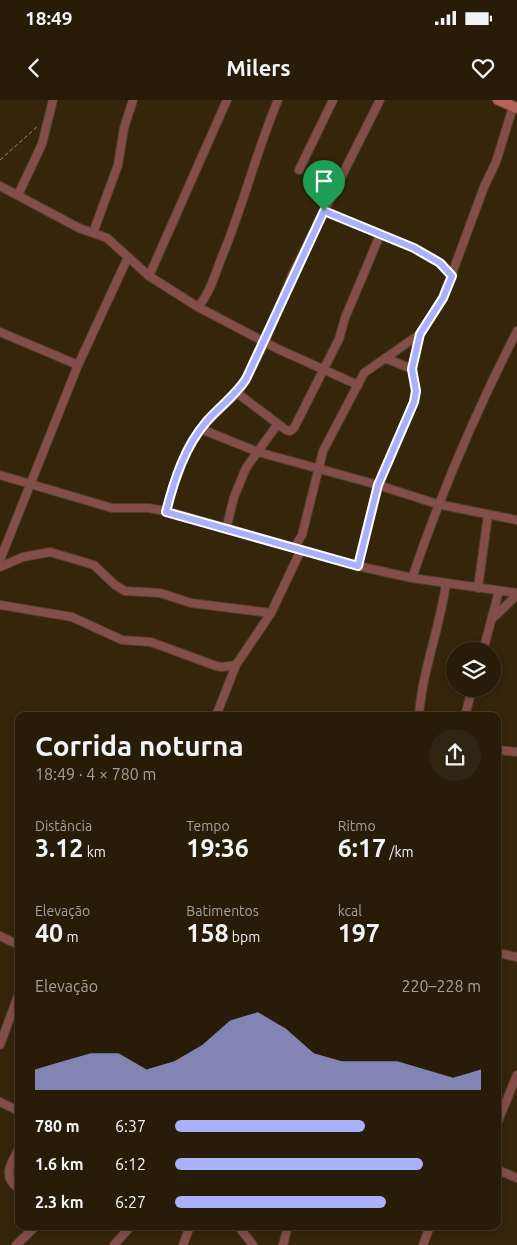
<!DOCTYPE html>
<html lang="pt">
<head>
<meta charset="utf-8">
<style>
	body { margin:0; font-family:Ubuntu,sans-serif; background:#302512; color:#f1f3f6; height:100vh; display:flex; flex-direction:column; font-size:19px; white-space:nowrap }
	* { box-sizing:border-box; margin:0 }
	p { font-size:16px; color:#a5a19c }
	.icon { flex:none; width:28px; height:28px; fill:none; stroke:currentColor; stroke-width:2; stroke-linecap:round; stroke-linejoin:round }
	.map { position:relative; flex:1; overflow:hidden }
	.sheet { position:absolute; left:15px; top:612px; width:486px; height:518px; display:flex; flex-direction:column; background:#281c08; border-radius:10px; box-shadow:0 2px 8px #0003,0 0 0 1px #443a29 }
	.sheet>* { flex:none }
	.tools { position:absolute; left:446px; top:542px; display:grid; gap:10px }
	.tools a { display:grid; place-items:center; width:55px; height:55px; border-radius:50%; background:#281c08; box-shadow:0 2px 8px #0003,0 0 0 1px #443a29; font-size:25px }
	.pin { position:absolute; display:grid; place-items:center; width:42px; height:42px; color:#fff; margin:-51px -21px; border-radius:50% 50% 50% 0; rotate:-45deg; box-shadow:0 0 5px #0007 }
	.pin .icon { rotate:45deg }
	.round { display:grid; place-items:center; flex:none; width:52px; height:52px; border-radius:26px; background:#302512 }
	.summary { display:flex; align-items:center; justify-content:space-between; height:85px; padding:0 20px }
	h1 { font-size:28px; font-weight:600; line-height:38px }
	.stats { display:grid; grid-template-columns:repeat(3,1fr); gap:8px; height:85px; padding:5px 20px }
	.stats div { display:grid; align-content:center }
	.stats b { font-size:25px; font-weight:600 }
	.stats small { font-size:14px; font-weight:400 }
	.stats p { font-size:14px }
	.chart { height:140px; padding:10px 20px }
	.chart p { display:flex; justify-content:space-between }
	.chart svg { width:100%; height:90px; margin-top:5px; fill:#a9b0fc; opacity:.7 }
	ul { padding:0 20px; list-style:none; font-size:16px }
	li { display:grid; grid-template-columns:80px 60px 1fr; align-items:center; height:38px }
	li i { height:12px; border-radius:6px; background:#a9b0fc }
	.status { display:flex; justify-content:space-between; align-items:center; height:35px; padding:0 25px; background:#281c08; direction:ltr }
	.status svg { height:14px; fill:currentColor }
	header { display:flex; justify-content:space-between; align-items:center; height:65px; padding:0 20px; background:#281c08; font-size:22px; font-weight:600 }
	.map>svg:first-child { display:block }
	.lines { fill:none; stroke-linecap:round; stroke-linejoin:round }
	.street-casing { stroke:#504127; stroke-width:10 }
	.secondary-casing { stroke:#504127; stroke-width:12 }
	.path { stroke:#998c77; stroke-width:1; stroke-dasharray:4 2.5; stroke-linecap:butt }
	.street { stroke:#834e49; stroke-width:8 }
	.secondary { stroke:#b5625a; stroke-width:10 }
	.route-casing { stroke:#fff; stroke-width:10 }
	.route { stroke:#a9b0fc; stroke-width:6 }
</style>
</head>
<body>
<div class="status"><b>18:49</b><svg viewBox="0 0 49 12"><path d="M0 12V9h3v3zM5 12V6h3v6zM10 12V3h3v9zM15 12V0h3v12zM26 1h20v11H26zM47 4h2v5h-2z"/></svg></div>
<header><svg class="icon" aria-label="back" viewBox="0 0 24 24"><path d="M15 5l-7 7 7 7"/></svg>Milers<svg class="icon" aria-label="heart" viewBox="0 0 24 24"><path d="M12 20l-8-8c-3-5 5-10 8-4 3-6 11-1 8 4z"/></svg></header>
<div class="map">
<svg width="517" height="1145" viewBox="0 0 517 1145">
	<rect width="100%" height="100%" fill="#35250a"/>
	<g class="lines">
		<g class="street-casing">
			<g id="street">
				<path d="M299 70 333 0"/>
				<path d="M0 86 79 128 107 138 149 176 198 207 278 249 358 285"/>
				<path d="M18 95 42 44 53 0"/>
				<path d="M325 111 414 148 440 163 452 176"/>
				<path d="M93 133 118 65 124 28 133 0"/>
				<path d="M149 176 227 0"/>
				<path d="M198 207C210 193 214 177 221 159 243 107 256 52 278 0"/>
				<path d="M0 232 78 265"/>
				<path d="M385 258 412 269"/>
				<path d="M237 293 286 330 290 331 294 328 339 239 345 218 380 135"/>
				<path d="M201 329 258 352 378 385 437 404 517 420"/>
				<path d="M0 375 112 408H148L166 411 358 466 412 478 517 493"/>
				<path d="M166 411 175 381 188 348 206 322 237 293 246 279 265 242 292 175 380 0"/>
				<path d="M226 429 234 397 246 368 277 325"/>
				<path d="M294 448 302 435 323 351 364 273 420 234 443 198 484 87 496 62 513 7"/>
				<path d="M0 460 78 265 128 157"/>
				<path d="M358 466 378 385 414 302 416 291 412 269 420 234"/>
				<path d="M0 467 23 457 50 452 94 465 115 485 125 491 160 493 191 503 271 513"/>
				<path d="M412 478C441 393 476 311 517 231"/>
				<path d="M478 488 488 415"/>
				<path d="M0 505 72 517 122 540 151 542 216 566 222 567 236 565"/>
				<path d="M493 518 517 495"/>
				<path d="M483 551 499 491"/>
				<path d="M216 616 236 565 271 513 301 450"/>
				<path d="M419 616C422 570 440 529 446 483"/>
				<path d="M465 616 472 589"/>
				<path d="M498 650 517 652"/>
				<path d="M0 836 19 845"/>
				<path d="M498 853 517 857"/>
				<path d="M0 945 19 893"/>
				<path d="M0 1002 19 1011"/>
				<path d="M498 1021 517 975"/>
				<path d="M19 1048C11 1064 1 1076 19 1089"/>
				<path d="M498 1070 517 1078"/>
				<path d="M238 1126 253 1145"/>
				<path d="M16 1145 36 1126"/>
				<path d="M114 1145 131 1126"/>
				<path d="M183 1145 190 1126"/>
				<path d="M283 1145 288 1126"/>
				<path d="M423 1145 430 1126"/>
			</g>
		</g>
		<g class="secondary-casing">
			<path id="secondary" d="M498 0 517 8"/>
		</g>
		<path class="path" d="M0 60 38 26"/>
		<use href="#street" class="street"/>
		<use href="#secondary" class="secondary"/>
	</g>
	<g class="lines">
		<g class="route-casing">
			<path id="route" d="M324 111 414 148 440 163 452 176 443 198 420 234 412 269 416 291 414 302 378 385 358 466 166 412C174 380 185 346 207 321 220 306 235 296 246 279Z"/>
		</g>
		<use href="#route" class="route"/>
	</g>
</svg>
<div class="tools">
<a><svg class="icon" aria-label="layers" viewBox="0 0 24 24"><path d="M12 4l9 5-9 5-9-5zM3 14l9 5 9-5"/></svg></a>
</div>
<div class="pin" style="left:324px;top:111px;background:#1e9e55"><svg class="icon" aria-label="arrive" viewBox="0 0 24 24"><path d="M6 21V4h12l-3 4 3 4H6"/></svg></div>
<section class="sheet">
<div class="summary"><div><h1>Corrida noturna</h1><p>18:49 · 4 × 780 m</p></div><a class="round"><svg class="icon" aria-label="share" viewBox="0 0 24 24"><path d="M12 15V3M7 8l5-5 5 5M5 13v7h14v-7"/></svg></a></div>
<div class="stats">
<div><p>Distância</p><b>3.12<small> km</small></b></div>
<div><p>Tempo</p><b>19:36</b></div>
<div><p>Ritmo</p><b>6:17<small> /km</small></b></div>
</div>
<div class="stats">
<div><p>Elevação</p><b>40<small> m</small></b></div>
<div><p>Batimentos</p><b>158<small> bpm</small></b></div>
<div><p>kcal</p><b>197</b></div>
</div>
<div class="chart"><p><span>Elevação</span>220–228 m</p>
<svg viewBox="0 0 160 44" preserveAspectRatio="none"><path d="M0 44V34L10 30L20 26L30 26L40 34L50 30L60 22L70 10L80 6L90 14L100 26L110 30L120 30L130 30L140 34L150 38L160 34V44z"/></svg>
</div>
<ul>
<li><b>780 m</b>6:37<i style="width:62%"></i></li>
<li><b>1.6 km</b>6:12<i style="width:81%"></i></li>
<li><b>2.3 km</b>6:27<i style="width:69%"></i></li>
</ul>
</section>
</div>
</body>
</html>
